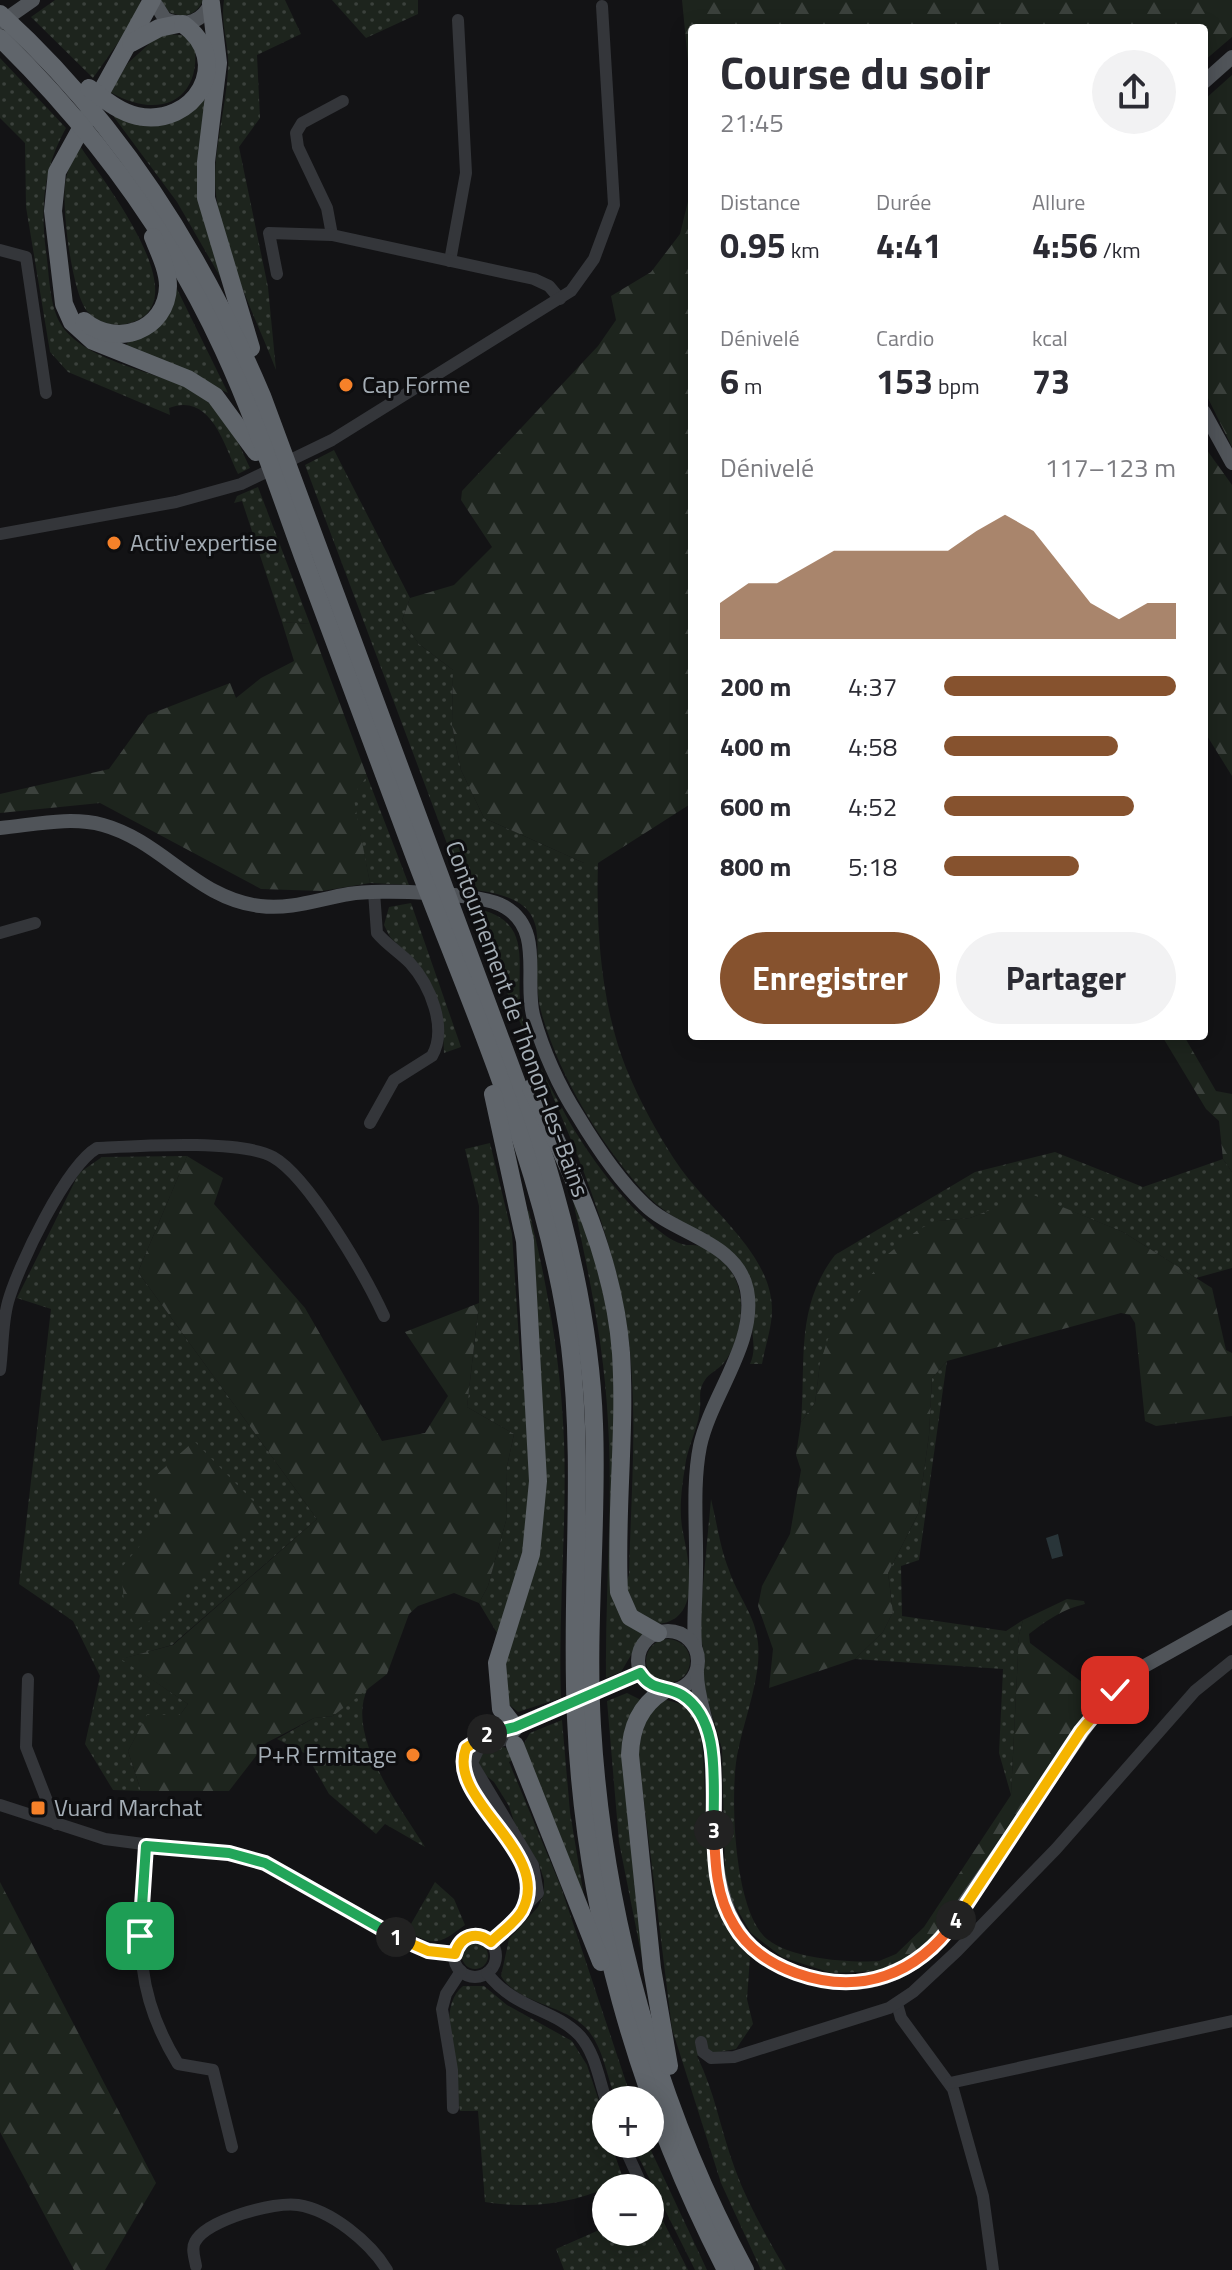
<!DOCTYPE html>
<html lang="fr">
<head>
<meta charset="utf-8">
<style>
	body { margin:0; font-family:"Titillium Web",sans-serif; background:#f2f2f3; color:#2b2b33; height:100vh; display:flex; flex-direction:column; font-size:30px; white-space:nowrap }
	* { box-sizing:border-box; margin:0 }
	p { font-size:26px; color:#7c7c81 }
	.icon { flex:none; width:44px; height:44px; fill:none; stroke:currentColor; stroke-width:2; stroke-linecap:round; stroke-linejoin:round }
	.map { position:relative; flex:1; overflow:hidden }
	.drawer { position:absolute; left:688px; top:24px; width:520px; height:1016px; display:flex; flex-direction:column; background:#fff; border-radius:8px; box-shadow:0 4px 20px #0003 }
	.drawer>* { flex:none }
	.controls { position:absolute; left:592px; top:2086px; display:grid; gap:16px }
	.controls a { display:grid; place-items:center; width:72px; height:72px; border-radius:50%; background:#fff; box-shadow:0 4px 20px #0003; font-size:40px }
	.pin { position:absolute; display:grid; place-items:center; width:68px; height:68px; color:#fff; margin:-34px; border-radius:16px; box-shadow:0 4px 12px #0006 }
	.km { position:absolute; width:40px; height:40px; margin:-20px; border-radius:50%; background:#222; color:#fff; font-size:22px; line-height:40px; text-align:center }
	.round { display:grid; place-items:center; flex:none; width:84px; height:84px; border-radius:42px; background:#f2f2f3 }
	.overview { display:flex; align-items:center; justify-content:space-between; height:136px; padding:0 32px }
	h1 { font-size:44px; font-weight:700; line-height:60px }
	.metrics { display:grid; grid-template-columns:repeat(3,1fr); gap:12px; height:136px; padding:8px 32px }
	.metrics div { display:grid; align-content:center }
	.metrics b { font-size:34px; font-weight:700 }
	.metrics small { font-size:22px; font-weight:400 }
	.metrics p { font-size:22px }
	.chart { height:224px; padding:16px 32px }
	.chart p { display:flex; justify-content:space-between }
	.chart svg { width:100%; height:144px; margin-top:8px; fill:#86522e; opacity:.7 }
	.cta { display:flex; gap:16px; margin-top:auto; padding:16px 32px }
	.cta a { flex:1; height:92px; border-radius:48px; background:#86522e; color:#fff; font-size:32px; font-weight:700; line-height:92px; text-align:center }
	.cta a+a { background:#f2f2f3; color:#2b2b33 }
	ul { padding:0 32px; list-style:none; font-size:26px }
	li { display:grid; grid-template-columns:128px 96px 1fr; align-items:center; height:60px }
	li i { height:20px; border-radius:10px; background:#86522e }
	.map>svg:first-child { display:block }
	.grass { fill:url(#grass-dots) }
	.forest { fill:url(#forest-firs) }
	.water { fill:#293539 }
	.lines { fill:none; stroke-linecap:round; stroke-linejoin:round }
	.minor { stroke:#34363a; stroke-width:12 }
	.major { stroke:#505459; stroke-width:14 }
	.highway { stroke:#60656b; stroke-width:18 }
	.split-1-casing { stroke:#fff; stroke-width:16 }
	.split-2-casing { stroke:#fff; stroke-width:16 }
	.split-3-casing { stroke:#fff; stroke-width:16 }
	.split-4-casing { stroke:#fff; stroke-width:16 }
	.split-5-casing { stroke:#fff; stroke-width:16 }
	.split-1 { stroke:#22a559; stroke-width:10 }
	.split-2 { stroke:#f5b400; stroke-width:10 }
	.split-3 { stroke:#22a559; stroke-width:10 }
	.split-4 { stroke:#f0652b; stroke-width:10 }
	.split-5 { stroke:#f5b400; stroke-width:10 }
	.poi-dot { fill:#f68129; stroke:#0e0e10; stroke-width:3 }
	.labels { text-anchor:middle; stroke-width:6; stroke-linejoin:round; paint-order:stroke }
	.poi-label { font-size:24px; fill:#a4adb5; stroke:#0e0e10; text-anchor:start }
	.street-label { font-size:24px; fill:#a4adb5; stroke:#0e0e10 }
</style>
</head>
<body>
<div class="map">
<svg width="1232" height="2270" viewBox="0 0 1232 2270">
	<defs>
		<pattern id="grass-dots" width="8" height="8" patternUnits="userSpaceOnUse" patternTransform="scale(2)"><rect width="8" height="8" fill="#1d241d"/><path d="M2 2h.1M6 6h.1" fill="none" stroke="#3b413c" stroke-width="1.8" stroke-linecap="round"/></pattern>
		<pattern id="forest-firs" width="22" height="20" patternUnits="userSpaceOnUse" patternTransform="scale(2)"><rect width="22" height="20" fill="#1d241d"/><path d="M5 1l3.5 6h-7zM16 11l3.5 6h-7z" fill="#3b413c"/></pattern>
	</defs>
	<rect width="100%" height="100%" fill="#131315"/>
	<g class="grass">
		<path d="M55 0H140L142 9 93 78 31 17Z"/>
		<path d="M160 0H203C197 15 184 19 169 12Z"/>
		<path d="M224 0H285L301 34 257 55 260 118 239 147 268 287 276 370C254 313 216 240 215 179 215 143 226 107 228 70 230 47 220 25 224 0Z"/>
		<path d="M332 0H418V14L366 38Z"/>
		<path d="M169 34 189 36 194 40C204 101 160 121 110 92L128 63 149 44V40Z"/>
		<path d="M0 58 66 128C44 167 40 206 46 251 49 272 49 297 57 317 77 364 164 370 204 397 225 411 240 446 250 468L238 474C224 445 211 392 169 408L170 415 68 372 50 352 26 207 25 143 0 118Z"/>
		<path d="M206 91 202 156 229 292 177 202 111 113 130 120Z"/>
		<path d="M80 146C101 178 205 307 126 324 112 327 97 322 87 311 72 292 62 211 65 186 66 171 73 159 80 146Z"/>
		<path d="M176 287 228 393 125 346Z"/>
		<path d="M334 450 410 598 402 620 419 644 453 670 452 725 461 770 484 818 584 863H598C596 930 601 1004 626 1068 640 1102 660 1139 681 1169 712 1212 772 1255 772 1310 772 1327 765 1347 762 1364H750C757 1348 751 1339 753 1323 760 1229 689 1245 641 1189 598 1139 561 1079 542 1015 523 947 572 898 464 889L305 465Z"/>
		<path d="M258 487 310 624 282 622 242 501 234 503 237 496Z"/>
		<path d="M367 776 409 885 370 883 352 795Z"/>
		<path d="M411 903 461 1047 444 1053 443 1032 412 960 390 937 384 925 389 907Z"/>
		<path d="M473 908C540 920 512 970 522 1015 529 1046 547 1082 563 1110 582 1146 619 1198 651 1224 659 1231 671 1241 682 1244 687 1246 694 1244 699 1246 716 1252 731 1267 737 1283 746 1306 739 1345 723 1364 718 1370 709 1373 705 1380 698 1390 701 1398 700 1408 699 1427 687 1447 685 1467 682 1485 679 1508 682 1527 687 1555 705 1620 658 1624L631 1608 626 1582 629 1575C631 1487 640 1395 624 1309 597 1167 522 1042 473 908Z"/>
		<path d="M490 1143 512 1234 521 1370H525C528 1420 537 1476 529 1526 522 1563 510 1598 497 1633L479 1603 488 1586 507 1517 506 1471 514 1434 467 1407 479 1303V1206L465 1149Z"/>
		<path d="M1055 1152 1143 1187 1223 1159 1232 1172V1268L1196 1278 1123 1232 1032 1195 970 1218 938 1221 820 1363 815 1403 801 1422C806 1360 795 1307 835 1255L975 1172Z"/>
		<path d="M187 1156 138 1272 317 1519 172 1645 122 1659 188 1704 180 1715 147 1716 128 1751 141 1791 113 1790 85 1744 100 1676 73 1621 19 1584 51 1309 17 1298 79 1173 102 1157Z"/>
		<path d="M570 1187 587 1224 614 1341 615 1591 644 1633 621 1672 606 1678C605 1593 613 1507 608 1422 604 1342 587 1265 570 1187Z"/>
		<path d="M529 1211C548 1287 561 1363 564 1441 567 1526 558 1612 561 1698L518 1712 506 1702 502 1669 532 1574 525 1212Z"/>
		<path d="M947 1361 919 1560 901 1566 902 1616 1006 1631 1023 1620 1019 1635 1011 1795 999 1753 1003 1669 855 1659 883 1632 893 1612 888 1573 918 1514 929 1435 932 1378Z"/>
		<path d="M711 1499C717 1523 720 1548 729 1570 737 1595 756 1616 758 1643 762 1679 741 1726 736 1763 731 1803 734 1911 767 1939 791 1959 849 1963 879 1961L883 1971 831 1973 782 1957 751 1933 731 1899 725 1873 722 1749 702 1680 705 1659 699 1628Z"/>
		<circle cx="668" cy="1661" r="22"/>
		<path d="M368 1688C344 1735 401 1808 425 1847L385 1824 376 1834 329 1794 306 1754 277 1739 314 1718 333 1716Z"/>
		<path d="M627 1693 643 1701 638 1707 643 1963 619 1842 607 1701Z"/>
		<path d="M663 1699 688 1706 699 1724C714 1805 687 1892 750 1957L747 1999 753 2024 736 2049 697 2056C715 2092 721 2132 735 2169 748 2205 767 2237 786 2270H761L721 2183 672 2029 638 1753 645 1717Z"/>
		<path d="M562 1720 570 1812 585 1903 523 1745 530 1733Z"/>
		<path d="M501 1746 508 1749 513 1760 509 1762 561 1887 632 2100H618L614 2095C606 2072 602 2044 585 2027 562 2004 518 2004 501 1976L509 1939 538 1907 544 1894V1880L539 1864 515 1825 509 1806 494 1782 479 1770 478 1758 483 1751Z"/>
		<path d="M435 1882 454 1899 465 1925C439 1944 436 1947 407 1931Z"/>
		<circle cx="475" cy="1956" r="13"/>
		<path d="M463 1986H484L507 2005 572 2041 587 2065 602 2110 599 2112 606 2144H611L624 2181C577 2202 538 2210 485 2202L478 2111H460C456 2078 435 2007 463 1986Z"/>
		<path d="M632 2144H648L707 2270H695Z"/>
		<path d="M650 2205 656 2207 688 2270H564L556 2249 606 2227V2232H650Z"/>
	</g>
	<g class="forest">
		<path d="M682 0H1232V37L1204 61V28H692V103Z"/>
		<path d="M1232 75V447L1204 390V100Z"/>
		<path d="M692 185V803L598 863H584L484 818 461 770 452 725 453 670 419 644 402 620 410 598 454 585 492 547 461 500 462 491 598 346 616 320 611 296 651 272 680 234Z"/>
		<path d="M1204 446 1232 485V776L1204 731Z"/>
		<path d="M282 622 310 624 367 776 353 795 370 883 322 891 261 889 100 803 0 813V794L109 769 148 715 230 683 236 698 261 678 294 661Z"/>
		<path d="M1162 1036H1184L1216 1091 1232 1094V1172L1223 1159 1219 1121 1206 1109Z"/>
		<path d="M187 1156 223 1178 214 1204 305 1308 382 1441 425 1433 448 1396 405 1332 479 1303 467 1407 514 1434 506 1471 507 1517 488 1586 479 1603 454 1593 418 1606 409 1614 387 1674 333 1716 314 1718 266 1743 229 1791H141L128 1751 147 1715H180L188 1704 121 1659 173 1645 317 1519 138 1272Z"/>
		<path d="M1031 1194 1123 1232 1212 1288 1226 1350 1232 1353V1416L1156 1426 1145 1421 1135 1323 1130 1315 1121 1313 947 1361 932 1378 929 1435 918 1514 888 1573 893 1612 883 1632 855 1659 769 1688 773 1649 758 1606 762 1586 790 1534 801 1470 796 1455 801 1422 815 1403 820 1363 828 1339 871 1275 888 1254 919 1229 938 1221 970 1218Z"/>
		<path d="M194 1441 262 1510 188 1593 137 1630 124 1603 121 1568 161 1521 152 1479Z"/>
		<path d="M1067 1599 1084 1601 1085 1604C1063 1609 1047 1620 1029 1634L1030 1643 1099 1695 943 1925 923 1949 883 1971 879 1961 896 1954 924 1927 1011 1795 1019 1635 1023 1620Z"/>
		<path d="M0 1882 156 2183 105 2270H74L0 2132Z"/>
	</g>
	<path class="water" d="M1058 1534 1063 1556 1052 1559 1046 1538Z"/>
	<g class="lines">
		<g class="minor">
			<path d="M332 235 327 208 298 147 296 133 302 123 343 101"/>
			<path d="M0 250 26 257 46 393"/>
			<path d="M450 261 466 173 458 20"/>
			<path d="M277 274 269 233 332 235 534 279 549 286 560 299"/>
			<path d="M0 534 176 502 241 484 332 440 571 291 594 259 614 205 602 6"/>
			<path d="M0 933 35 923"/>
			<path d="M370 1123 394 1080 432 1056C448 1028 430 985 410 963 399 952 386 944 377 933L374 892"/>
			<path d="M0 1370C3 1348 2 1324 8 1302 18 1266 66 1166 97 1148 138 1146 240 1139 273 1157 309 1177 366 1277 384 1316"/>
			<path d="M28 1679 26 1747 56 1824"/>
			<path d="M515 1727C492 1727 463 1740 462 1766L525 1869 528 1888 522 1910"/>
			<path d="M0 1805 105 1839 250 1858 287 1873 413 1945 455 1954"/>
			<path d="M146 1846C140 1932 130 1986 178 2064L213 2070 232 2147"/>
			<circle cx="475" cy="1956" r="21"/>
			<path d="M491 1942 538 1893 533 1865 472 1763 480 1746 512 1738"/>
			<path d="M487 1973C515 2010 554 2008 580 2036 595 2053 599 2079 606 2100"/>
			<path d="M897 2004 901 2018 953 2089 983 2196 993 2270"/>
			<path d="M701 2042 703 2052 711 2058 734 2057 889 2008 913 1992 957 1951 1056 1849 1195 1691 1232 1661"/>
			<path d="M950 2083 1232 2021"/>
			<path d="M453 2108 452 2070 442 2009 446 1994 461 1971"/>
			<path d="M623 2144 643 2188"/>
			<path d="M196 2266C195 2259 191 2249 195 2242 206 2220 275 2201 298 2205 331 2210 370 2242 387 2270"/>
		</g>
		<g class="major">
			<path d="M153 0 165 19C185 28 204 22 212 0"/>
			<path d="M0 23 33 0"/>
			<path d="M1204 82 1232 57"/>
			<path d="M1204 412 1232 463"/>
			<path d="M0 828C33 825 70 816 103 825 162 841 197 899 260 906 291 910 319 899 349 894 378 889 481 892 505 907 544 930 524 979 533 1015 542 1049 559 1087 578 1116 596 1146 619 1180 644 1204 675 1235 737 1241 747 1290 757 1343 711 1395 700 1446 692 1486 697 1530 696 1570 696 1596 693 1621 695 1646"/>
			<circle cx="668" cy="1661" r="30"/>
			<path d="M697 1671C696 1697 709 1722 711 1748 717 1848 698 1959 827 1981 867 1988 903 1975 933 1948L1104 1701 1141 1668 1232 1617"/>
			<path d="M512 1733 521 1723 640 1673"/>
		</g>
		<g class="highway">
			<path d="M152 0 57 172 53 211 64 304 72 322 93 341 188 379 215 396 256 452"/>
			<path d="M211 3 218 63 206 162V198L251 348"/>
			<path d="M0 14C116 119 201 252 262 396L546 1162C572 1248 591 1335 594 1424 598 1525 586 1625 592 1726 603 1914 656 2105 745 2270"/>
			<path d="M0 38C92 128 169 232 223 349 255 418 279 491 305 562 342 659 378 757 414 855 474 1014 548 1175 570 1346 585 1470 570 1594 576 1718 584 1910 638 2099 726 2270"/>
			<path d="M131 43 159 28 178 24"/>
			<path d="M89 88C104 99 119 112 137 116 194 128 235 62 183 24"/>
			<path d="M84 321C116 348 167 331 168 286 168 270 159 252 153 237"/>
			<path d="M531 1088C572 1173 614 1257 621 1353 626 1433 615 1512 619 1592L630 1617 658 1633"/>
			<path d="M493 1094 525 1241 538 1481 531 1554 497 1663 501 1709 515 1727"/>
			<path d="M663 1691C640 1706 631 1727 630 1755L652 1968 669 2066"/>
			<path d="M515 1745 601 1962"/>
		</g>
	</g>
	<g class="lines">
		<g class="split-1-casing">
			<path id="split-1" d="M140 1936 146 1846 229 1853 265 1863 396 1937"/>
		</g>
		<g class="split-2-casing">
			<path id="split-2" d="M396 1937 428 1951 455 1954C460 1936 476 1930 491 1942 500 1933 515 1923 522 1911 554 1852 446 1801 466 1748L487 1734"/>
		</g>
		<g class="split-3-casing">
			<path id="split-3" d="M487 1734 515 1727 640 1673C652 1692 666 1685 682 1695 723 1721 712 1788 714 1830"/>
		</g>
		<g class="split-4-casing">
			<path id="split-4" d="M714 1830C715 1863 716 1896 734 1925 747 1948 771 1964 796 1973 860 1996 917 1975 956 1920"/>
		</g>
		<g class="split-5-casing">
			<path id="split-5" d="M956 1920 1081 1731 1115 1690"/>
		</g>
		<use href="#split-1" class="split-1"/>
		<use href="#split-2" class="split-2"/>
		<use href="#split-3" class="split-3"/>
		<use href="#split-4" class="split-4"/>
		<use href="#split-5" class="split-5"/>
	</g>
	<g class="poi-dot">
		<circle cx="346" cy="385" r="8"/>
		<circle cx="114" cy="543" r="8"/>
		<circle cx="413" cy="1755" r="8"/>
		<rect x="30" y="1800" width="16" height="16" rx="4"/>
	</g>
	<g class="labels">
		<g class="poi-label">
			<text x="362" y="393">Cap Forme</text>
			<text x="130" y="551">Activ'expertise</text>
			<text x="397" y="1763" text-anchor="end">P+R Ermitage</text>
			<text x="54" y="1816">Vuard Marchat</text>
		</g>
		<g class="street-label">
			<text transform="translate(517 1019) rotate(70)" y="8">Contournement de Thonon-les-Bains</text>
		</g>
	</g>
</svg>
<div class="controls">
<a>+</a>
<a>−</a>
</div>
<div class="pin" style="left:140px;top:1936px;background:#1e9e55"><svg class="icon" aria-label="arrive" viewBox="0 0 24 24"><path d="M6 21V4h12l-3 4 3 4H6"/></svg></div>
<div class="pin" style="left:1115px;top:1690px;background:#d93025"><svg class="icon" aria-label="check" viewBox="0 0 24 24"><path d="M5 12l5 5 9-10"/></svg></div>
<b class="km" style="left:396px;top:1937px">1</b>
<b class="km" style="left:487px;top:1734px">2</b>
<b class="km" style="left:714px;top:1830px">3</b>
<b class="km" style="left:956px;top:1920px">4</b>
<section class="drawer">
<div class="overview"><div><h1>Course du soir</h1><p>21:45</p></div><a class="round"><svg class="icon" aria-label="share" viewBox="0 0 24 24"><path d="M12 15V3M7 8l5-5 5 5M5 13v7h14v-7"/></svg></a></div>
<div class="metrics">
<div><p>Distance</p><b>0.95<small> km</small></b></div>
<div><p>Durée</p><b>4:41</b></div>
<div><p>Allure</p><b>4:56<small> /km</small></b></div>
</div>
<div class="metrics">
<div><p>Dénivelé</p><b>6<small> m</small></b></div>
<div><p>Cardio</p><b>153<small> bpm</small></b></div>
<div><p>kcal</p><b>73</b></div>
</div>
<div class="chart"><p><span>Dénivelé</span>117–123 m</p>
<svg viewBox="0 0 160 44" preserveAspectRatio="none"><path d="M0 44V33L10 27L20 27L30 22L40 17L50 17L60 17L70 17L80 17L90 11L100 6L110 11L120 22L130 33L140 38L150 33L160 33V44z"/></svg>
</div>
<ul>
<li><b>200 m</b>4:37<i style="width:100%"></i></li>
<li><b>400 m</b>4:58<i style="width:75%"></i></li>
<li><b>600 m</b>4:52<i style="width:82%"></i></li>
<li><b>800 m</b>5:18<i style="width:58%"></i></li>
</ul>
<div class="cta"><a>Enregistrer</a><a>Partager</a></div>
</section>
</div>
</body>
</html>
